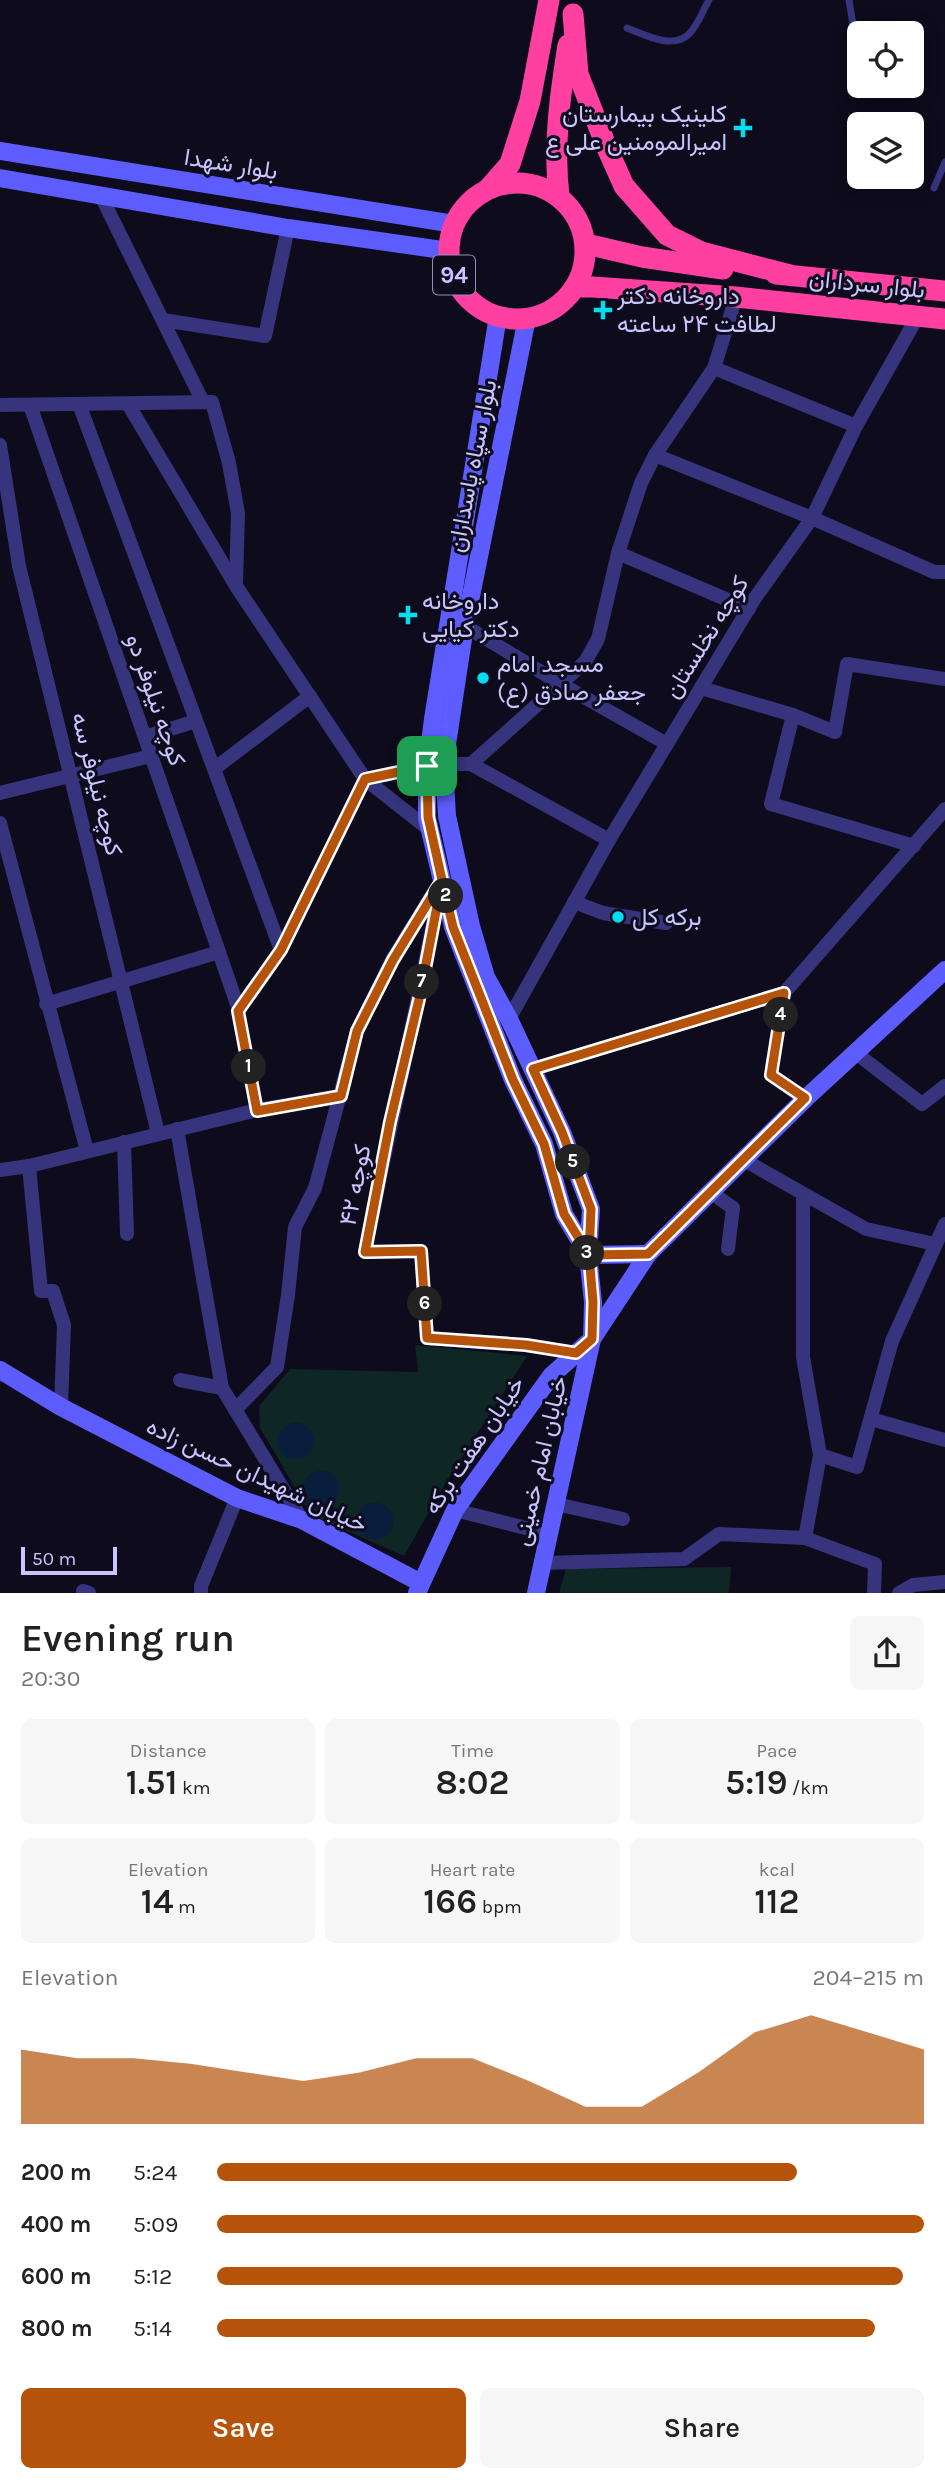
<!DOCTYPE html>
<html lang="en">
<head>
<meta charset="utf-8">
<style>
	body { margin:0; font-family:Karla,Vazirmatn,sans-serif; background:#f6f6f6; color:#222; height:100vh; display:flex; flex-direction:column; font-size:26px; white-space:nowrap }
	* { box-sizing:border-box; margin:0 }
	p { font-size:23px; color:#767676 }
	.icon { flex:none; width:38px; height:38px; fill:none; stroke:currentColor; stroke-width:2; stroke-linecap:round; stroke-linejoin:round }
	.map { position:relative; height:1593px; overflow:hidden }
	.sheet { display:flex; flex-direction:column; background:#fff; flex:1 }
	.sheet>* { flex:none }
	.buttons { position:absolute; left:847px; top:21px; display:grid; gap:14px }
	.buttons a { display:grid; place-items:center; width:77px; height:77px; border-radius:10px; background:#fff; box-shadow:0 4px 18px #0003; font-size:35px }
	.scale { position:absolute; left:21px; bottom:18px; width:96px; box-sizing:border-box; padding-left:7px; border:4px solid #cbc5ff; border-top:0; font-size:19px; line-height:24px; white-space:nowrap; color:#cbc5ff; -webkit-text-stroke:5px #0d0b1c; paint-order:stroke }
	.pin { position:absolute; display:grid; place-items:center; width:60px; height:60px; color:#fff; margin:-30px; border-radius:14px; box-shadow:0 4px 10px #0006 }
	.km { position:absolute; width:35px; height:35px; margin:-18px; border-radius:50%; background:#222; color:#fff; font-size:19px; line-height:35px; text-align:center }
	.round { display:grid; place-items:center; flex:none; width:74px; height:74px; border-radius:10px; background:#f6f6f6 }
	.headline { display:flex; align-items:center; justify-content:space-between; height:119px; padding:0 21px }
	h1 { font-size:38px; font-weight:600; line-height:52px }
	.figures { display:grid; grid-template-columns:repeat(3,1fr); gap:10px; height:119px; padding:7px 21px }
	.figures div { display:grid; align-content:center; border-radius:10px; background:#f6f6f6; text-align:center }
	.figures b { font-size:35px; font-weight:600 }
	.figures small { font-size:19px; font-weight:400 }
	.figures p { font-size:19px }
	.chart { height:196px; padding:14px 21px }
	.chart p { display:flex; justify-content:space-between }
	.chart svg { width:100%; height:126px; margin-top:7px; fill:#b45309; opacity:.7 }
	.cta { display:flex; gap:14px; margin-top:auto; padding:14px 21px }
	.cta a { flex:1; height:80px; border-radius:10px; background:#b45309; color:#fff; font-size:28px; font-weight:600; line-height:80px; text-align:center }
	.cta a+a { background:#f6f6f6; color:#222 }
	ul { padding:0 21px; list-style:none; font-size:23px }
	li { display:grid; grid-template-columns:112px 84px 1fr; align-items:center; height:52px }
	li i { height:18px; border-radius:9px; background:#b45309 }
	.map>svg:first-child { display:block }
	.green { fill:#0e2624 }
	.water { fill:#091d3c }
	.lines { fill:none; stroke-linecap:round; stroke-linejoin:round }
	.lane { stroke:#36347c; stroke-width:7 }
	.street { stroke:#36347c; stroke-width:14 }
	.secondary { stroke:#5d5cff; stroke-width:18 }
	.highway { stroke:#ff40a0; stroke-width:21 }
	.route-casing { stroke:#fff; stroke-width:14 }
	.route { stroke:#b45309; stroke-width:9 }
	.poi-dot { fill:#00ddf0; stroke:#0d0b1c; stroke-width:2.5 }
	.labels { text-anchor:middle; stroke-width:6; stroke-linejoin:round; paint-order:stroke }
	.shield { fill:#0d0b1c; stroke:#928dbb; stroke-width:2 }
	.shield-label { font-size:23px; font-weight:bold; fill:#cbc5ff }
	.poi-label { font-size:24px; fill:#cbc5ff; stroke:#0d0b1c; text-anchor:start }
	.street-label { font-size:24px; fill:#cbc5ff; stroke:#0d0b1c }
</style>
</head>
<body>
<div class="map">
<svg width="945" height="1593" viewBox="0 0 945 1593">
	<rect width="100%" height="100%" fill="#0d0b1c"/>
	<g class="green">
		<path d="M415 1345 527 1356 442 1489 404 1556 311 1515 260 1428 259 1406 290 1369 418 1372Z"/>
		<path d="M731 1567 729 1593H559L566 1569Z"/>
	</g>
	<g class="water">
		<circle cx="296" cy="1441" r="18"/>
		<circle cx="321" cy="1489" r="18"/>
		<circle cx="375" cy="1521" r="18"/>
	</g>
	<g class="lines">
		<g class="lane">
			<path d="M849 0 856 43"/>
			<path d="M627 28C645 35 673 50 689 34 698 25 703 10 709 0"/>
			<path d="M934 188 945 162"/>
		</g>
		<g class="street">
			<path d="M100 194 203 402"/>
			<path d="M163 320 265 336 288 228"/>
			<path d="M714 368 856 426"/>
			<path d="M79 404 281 950"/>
			<path d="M128 404 236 586 365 779 431 831"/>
			<path d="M0 405 212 402 229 463 238 513 236 584"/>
			<path d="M30 405 239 1010"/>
			<path d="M0 445 19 566 158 1133"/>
			<path d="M655 455 812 518 934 572H945"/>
			<path d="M618 553 749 609"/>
			<path d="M465 626 561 684 667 744"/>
			<path d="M701 688 793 715 771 804 914 846"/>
			<path d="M793 715 835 732 847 664 945 679"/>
			<path d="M145 737 196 721"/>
			<path d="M444 764H471L585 662 598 639 618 553 641 483 655 455 714 368 736 297"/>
			<path d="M471 764 609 840"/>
			<path d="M214 769 310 696"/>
			<path d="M365 779 427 766"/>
			<path d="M0 793 151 756"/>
			<path d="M0 823 87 1151"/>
			<path d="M441 882C418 1006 389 1128 365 1252L421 1251 427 1338 526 1345 576 1353"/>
			<path d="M574 902 603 913 666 923"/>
			<path d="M784 993 771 1075 805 1099"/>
			<path d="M46 1004 219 952"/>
			<path d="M509 1019 609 840 755 598 812 518 856 426 919 314"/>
			<path d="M856 1053 922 1104 945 1086"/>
			<path d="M533 1069 784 993 945 809"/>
			<path d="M257 1110 238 1011 281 950 365 779"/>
			<path d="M177 1129 222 1388 302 1520"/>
			<path d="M124 1142 127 1234"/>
			<path d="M744 1160 866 1229 935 1244"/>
			<path d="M29 1166 41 1291H53L64 1325 61 1407"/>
			<path d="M0 1170 29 1166 257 1110 341 1096"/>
			<path d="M712 1193 733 1208 728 1249"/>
			<path d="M803 1196V1357L820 1455 805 1538"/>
			<path d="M180 1380 222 1388"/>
			<path d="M235 1410 277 1367 288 1295 295 1227 315 1188 357 1031 392 960 437 887"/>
			<path d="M871 1419 945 1440"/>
			<path d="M820 1455 857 1467 892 1341 945 1224"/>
			<path d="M556 1504 623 1519"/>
			<path d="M455 1510 549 1534"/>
			<path d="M542 1563 684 1559 719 1534 805 1538 875 1564 874 1593"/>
			<path d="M83 1591 89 1593"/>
			<path d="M201 1593V1586L237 1498"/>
			<path d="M899 1593 913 1585 945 1582"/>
		</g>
		<g class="secondary">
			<path d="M0 151 454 224"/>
			<path d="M0 178 288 228 449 251"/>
			<path d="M498 316 433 719 427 766V818L453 927 513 1080 544 1144 564 1214 588 1255"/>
			<path d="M527 318 465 626 444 764 447 816 471 926 486 977 509 1019 562 1132 591 1209 588 1255 593 1302 592 1339 536 1593"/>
			<path d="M588 1255 648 1254"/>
			<path d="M0 1370 61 1407 237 1498 302 1520 421 1583"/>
			<path d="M417 1593 455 1510 551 1376 592 1339 648 1254 805 1099 945 970"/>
		</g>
		<g class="highway">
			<path d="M573 14 578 74 607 148 624 186 667 235 701 252 790 275"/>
			<circle cx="517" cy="251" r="68"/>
			<path d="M489 188 510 164 530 101 549 0"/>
			<path d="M559 196C553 145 560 96 568 45"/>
			<path d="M586 244 642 257 723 269"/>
			<path d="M776 274 945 291"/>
			<path d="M575 287H593L736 297 945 319"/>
		</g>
	</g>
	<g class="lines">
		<g class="route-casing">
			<path id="route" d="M427 766 365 779 281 950 238 1011 257 1111 341 1096 357 1031 393 960 442 880 453 927 483 1003 513 1080 544 1144 564 1214 589 1255 648 1254 805 1098 771 1075 784 993 533 1069 562 1132 591 1209 589 1255 593 1302 592 1339 576 1353 526 1345 427 1338 421 1251 365 1252 390 1122 420 995 442 880 428 817 427 766"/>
		</g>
		<use href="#route" class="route"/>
	</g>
	<g class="poi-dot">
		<path d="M739.5 117.5h7v7h7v7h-7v7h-7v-7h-7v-7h7z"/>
		<path d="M599.5 299.5h7v7h7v7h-7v7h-7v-7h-7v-7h7z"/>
		<path d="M404.5 604.5h7v7h7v7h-7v7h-7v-7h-7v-7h7z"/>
		<circle cx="483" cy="678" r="7"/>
		<circle cx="618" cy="917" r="7"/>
	</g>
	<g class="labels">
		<rect class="shield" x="433" y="255.5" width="42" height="39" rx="5"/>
		<g class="shield-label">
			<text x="454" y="283">94</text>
		</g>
		<g class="poi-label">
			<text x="727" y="122" text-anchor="end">کلینیک بیمارستان<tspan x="727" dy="28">امیرالمومنین علی ع</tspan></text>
			<text x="617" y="304">داروخانه دکتر<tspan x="617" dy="28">لطافت ۲۴ ساعته</tspan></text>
			<text x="422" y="609">داروخانه<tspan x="422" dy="28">دکتر کیایی</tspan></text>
			<text x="497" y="672">مسجد امام<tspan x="497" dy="28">جعفر صادق (ع)</tspan></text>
			<text x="632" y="925">برکه کل</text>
		</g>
		<g class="street-label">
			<text transform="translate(231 164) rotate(9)" y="8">بلوار شهدا</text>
			<text transform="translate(867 284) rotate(6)" y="8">بلوار سرداران</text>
			<text transform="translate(472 466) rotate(-79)" y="8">بلوار سپاه پاسداران</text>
			<text transform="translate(706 637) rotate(-58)" y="8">کوچه نخلستان</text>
			<text transform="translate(156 700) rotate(71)" y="8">کوچه نیلوفر دو</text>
			<text transform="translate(97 784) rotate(76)" y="8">کوچه نیلوفر سه</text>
			<text transform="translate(355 1185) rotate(-79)" y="8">کوچه ۴۲</text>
			<text transform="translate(474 1445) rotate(-56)" y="8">خیابان هفت برکه</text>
			<text transform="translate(540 1461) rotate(-77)" y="8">خیابان امام خمینی</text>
			<text transform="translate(257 1475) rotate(25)" y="8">خیابان شهیدان حسن زاده</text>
		</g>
	</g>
</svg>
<div class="buttons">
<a><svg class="icon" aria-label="locate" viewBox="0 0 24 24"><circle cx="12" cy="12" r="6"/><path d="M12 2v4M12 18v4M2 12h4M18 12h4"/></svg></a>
<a><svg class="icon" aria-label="layers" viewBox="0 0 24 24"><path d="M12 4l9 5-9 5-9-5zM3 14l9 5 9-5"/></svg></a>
</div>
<div class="scale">50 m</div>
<div class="pin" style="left:427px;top:766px;background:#1e9e55"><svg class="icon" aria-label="arrive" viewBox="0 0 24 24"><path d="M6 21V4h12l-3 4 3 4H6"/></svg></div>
<b class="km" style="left:249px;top:1067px">1</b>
<b class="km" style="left:446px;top:896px">2</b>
<b class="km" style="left:587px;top:1253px">3</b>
<b class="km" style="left:781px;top:1015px">4</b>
<b class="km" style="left:573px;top:1162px">5</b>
<b class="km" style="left:425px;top:1304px">6</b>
<b class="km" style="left:422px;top:982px">7</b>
</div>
<section class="sheet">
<div class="headline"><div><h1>Evening run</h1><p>20:30</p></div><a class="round"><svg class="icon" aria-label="share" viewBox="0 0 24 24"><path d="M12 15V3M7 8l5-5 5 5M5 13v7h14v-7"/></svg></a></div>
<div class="figures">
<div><p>Distance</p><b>1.51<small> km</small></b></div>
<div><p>Time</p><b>8:02</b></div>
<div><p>Pace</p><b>5:19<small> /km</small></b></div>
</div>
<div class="figures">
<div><p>Elevation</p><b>14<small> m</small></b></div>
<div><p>Heart rate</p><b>166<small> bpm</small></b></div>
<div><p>kcal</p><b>112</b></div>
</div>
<div class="chart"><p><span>Elevation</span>204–215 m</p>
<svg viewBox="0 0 160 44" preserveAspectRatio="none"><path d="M0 44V18L10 21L20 21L30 23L40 26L50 29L60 26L70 21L80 21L90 29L100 38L110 38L120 26L130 12L140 6L150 12L160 18V44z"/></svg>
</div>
<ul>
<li><b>200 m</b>5:24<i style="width:82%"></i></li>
<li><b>400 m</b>5:09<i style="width:100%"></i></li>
<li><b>600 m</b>5:12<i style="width:97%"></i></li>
<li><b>800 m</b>5:14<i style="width:93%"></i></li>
</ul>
<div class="cta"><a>Save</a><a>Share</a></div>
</section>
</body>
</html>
